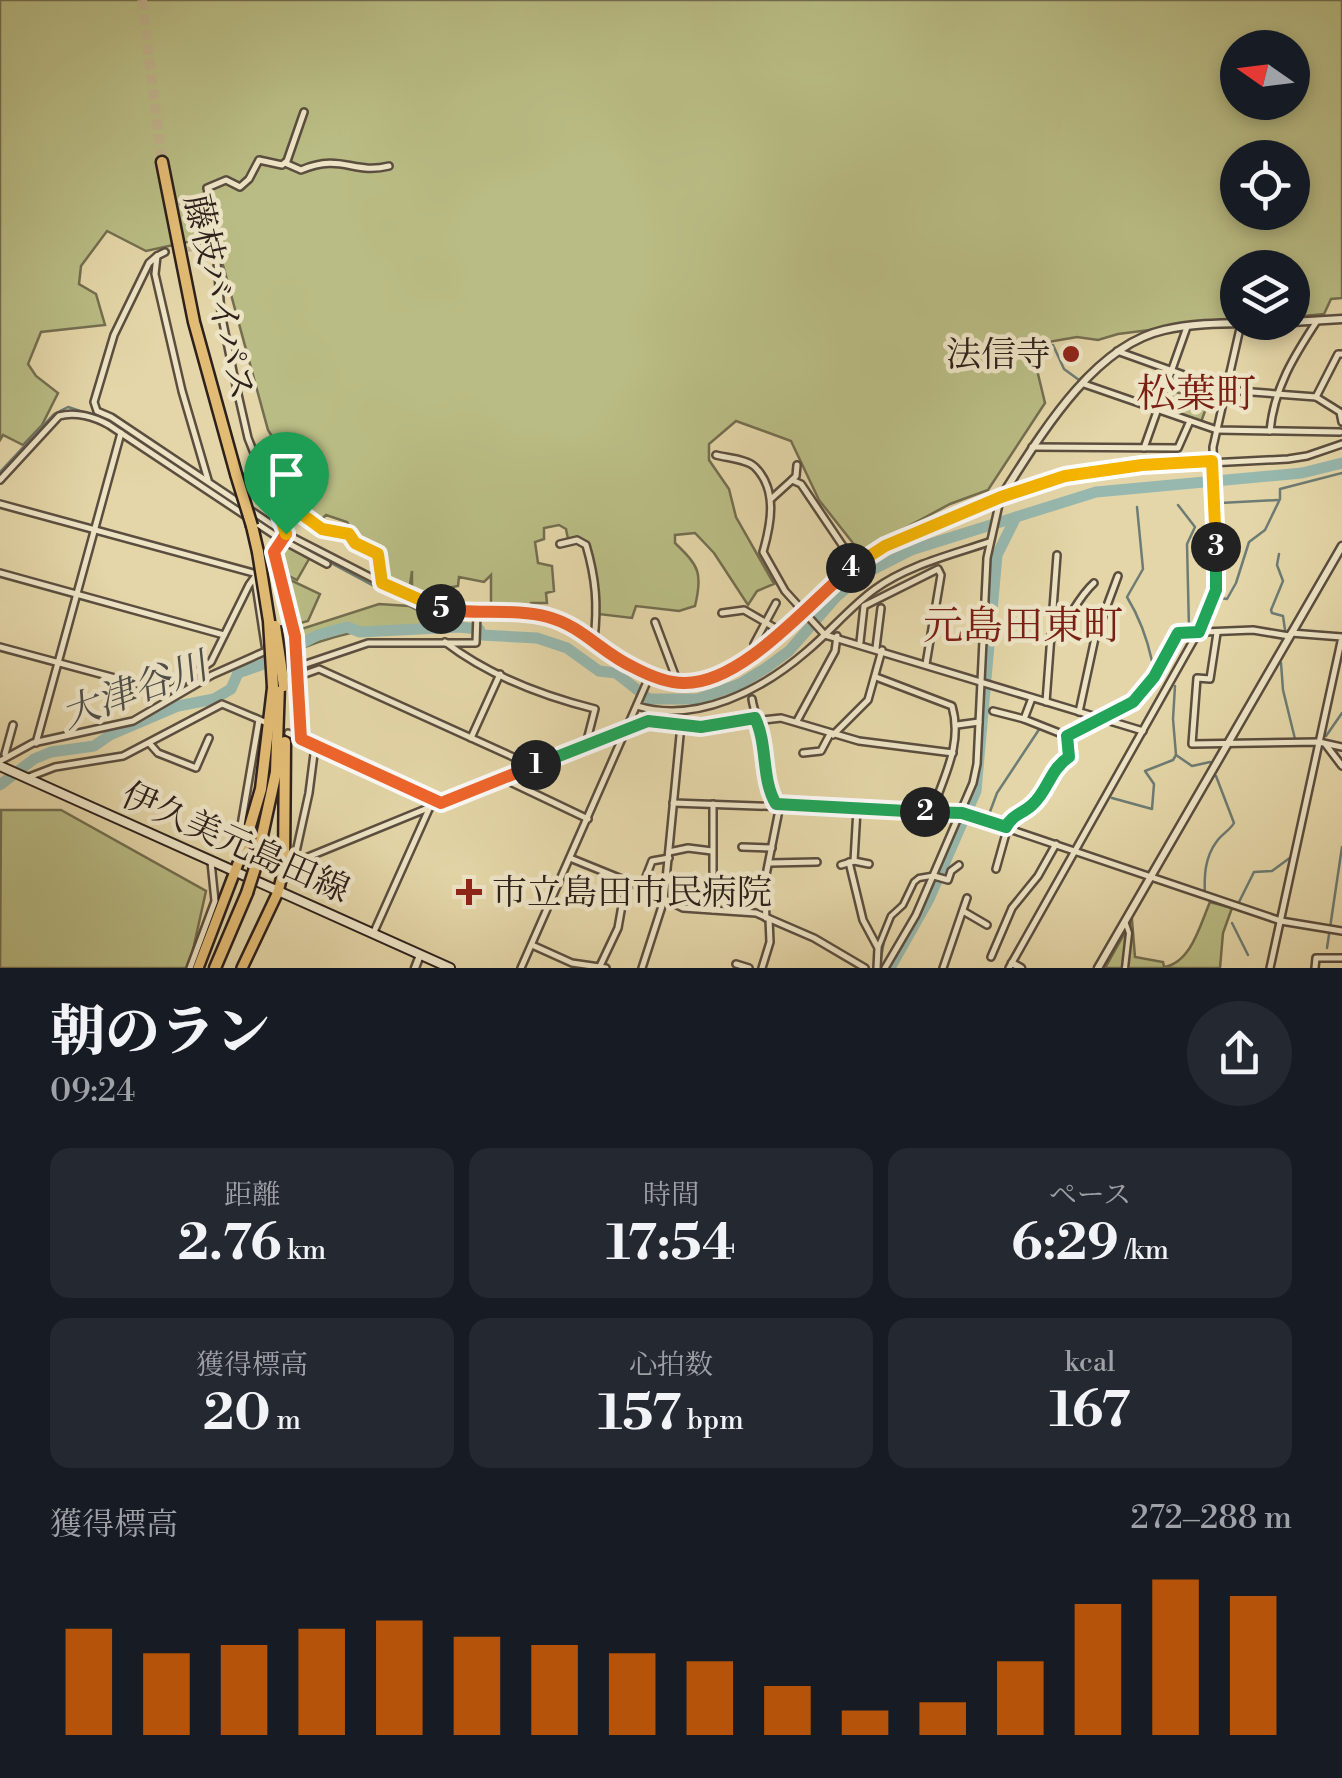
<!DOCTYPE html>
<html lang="ja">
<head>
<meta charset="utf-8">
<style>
	body { margin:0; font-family:"Libre Bodoni","Noto Serif JP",serif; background:#242831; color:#f1f3f6; height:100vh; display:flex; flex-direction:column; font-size:38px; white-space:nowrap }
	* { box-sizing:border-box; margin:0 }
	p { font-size:32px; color:#9ea1a6 }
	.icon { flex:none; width:55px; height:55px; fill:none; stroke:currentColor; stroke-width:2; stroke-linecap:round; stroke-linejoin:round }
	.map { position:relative; height:968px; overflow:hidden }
	.sheet { display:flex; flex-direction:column; background:#171b24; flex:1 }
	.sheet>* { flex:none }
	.needle { width:65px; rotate:284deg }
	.controls { position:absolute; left:1220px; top:30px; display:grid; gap:20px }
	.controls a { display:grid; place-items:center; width:90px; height:90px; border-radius:50%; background:#171b24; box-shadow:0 5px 15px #0003; font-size:50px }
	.pin { position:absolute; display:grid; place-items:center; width:85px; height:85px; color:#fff; margin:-102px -42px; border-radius:50% 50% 50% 0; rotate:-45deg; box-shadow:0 0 10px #0007 }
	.pin .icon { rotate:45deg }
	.km { position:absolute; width:50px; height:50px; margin:-25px; border-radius:50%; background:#222; color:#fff; font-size:28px; line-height:50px; text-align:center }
	.round { display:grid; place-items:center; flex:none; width:105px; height:105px; border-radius:52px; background:#242831 }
	.headline { display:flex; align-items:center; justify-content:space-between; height:170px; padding:0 50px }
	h1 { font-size:55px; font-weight:800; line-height:75px }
	.figures { display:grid; grid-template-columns:repeat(3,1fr); gap:15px; height:170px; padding:10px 50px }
	.figures div { display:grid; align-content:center; border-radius:20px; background:#242831; text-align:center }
	.figures b { font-size:50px; font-weight:800 }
	.figures small { font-size:28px; font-weight:400 }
	.figures p { font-size:28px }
	.chart { height:280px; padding:20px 50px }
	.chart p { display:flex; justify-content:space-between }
	.chart svg { width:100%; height:180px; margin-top:10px; stroke:#b45309; stroke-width:6 }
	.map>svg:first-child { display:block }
	.green { fill:#b9bc84; stroke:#736e50; stroke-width:2.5; fill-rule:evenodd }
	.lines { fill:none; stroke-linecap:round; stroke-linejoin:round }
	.stream { stroke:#6d7c74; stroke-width:2.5 }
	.river { stroke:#97b8ae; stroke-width:11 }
	.minor-tunnel { stroke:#bfb28c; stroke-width:5; stroke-dasharray:5 2.5; stroke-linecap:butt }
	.motorway-tunnel { stroke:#bfb28c; stroke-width:10; stroke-dasharray:10 5; stroke-linecap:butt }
	.pedestrian-casing { stroke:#5b4e3f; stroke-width:9 }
	.minor-casing { stroke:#5b4e3f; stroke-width:10 }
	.tertiary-casing { stroke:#5b4e3f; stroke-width:11 }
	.secondary-casing { stroke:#2d211c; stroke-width:12 }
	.trunk-casing { stroke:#2d211c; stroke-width:14 }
	.motorway-casing { stroke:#2d211c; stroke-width:15 }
	.pedestrian { stroke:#ede4c6; stroke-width:4 }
	.minor { stroke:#ede4c6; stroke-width:5 }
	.tertiary { stroke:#ede4c6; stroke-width:6 }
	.secondary { stroke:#ede4c6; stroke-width:8 }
	.trunk { stroke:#e2bb74; stroke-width:9 }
	.motorway { stroke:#e2bb74; stroke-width:10 }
	.motorway-bridge-casing { stroke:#2d211c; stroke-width:15; stroke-linecap:butt }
	.motorway-bridge { stroke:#e2bb74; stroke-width:10 }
	.split-1-casing { stroke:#fff; stroke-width:20 }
	.split-2-casing { stroke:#fff; stroke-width:20 }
	.split-3-casing { stroke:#fff; stroke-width:20 }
	.split-4-casing { stroke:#fff; stroke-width:20 }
	.split-5-casing { stroke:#fff; stroke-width:20 }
	.split-6-casing { stroke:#fff; stroke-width:20 }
	.split-1 { stroke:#f0652b; stroke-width:12 }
	.split-2 { stroke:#22a559; stroke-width:12 }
	.split-3 { stroke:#22a559; stroke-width:12 }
	.split-4 { stroke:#f5b400; stroke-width:12 }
	.split-5 { stroke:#f0652b; stroke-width:12 }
	.split-6 { stroke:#f5b400; stroke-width:12 }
	.poi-dot { fill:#8f2418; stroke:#ede4c6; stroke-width:4 }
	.labels { text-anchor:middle; stroke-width:9; stroke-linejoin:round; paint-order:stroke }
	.street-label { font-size:35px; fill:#2d211c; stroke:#ede4c6 }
	.poi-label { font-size:35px; fill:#2d211c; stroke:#ede4c6; text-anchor:end }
	.water-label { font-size:38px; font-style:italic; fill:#4d4e48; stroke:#ede4c6 }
	.quarter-label { font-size:40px; fill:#7a1f14; stroke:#ede4c6 }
</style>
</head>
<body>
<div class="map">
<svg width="1342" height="968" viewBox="0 0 1342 968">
	<rect width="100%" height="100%" fill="#e4d6a8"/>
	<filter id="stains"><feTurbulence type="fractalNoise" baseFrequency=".002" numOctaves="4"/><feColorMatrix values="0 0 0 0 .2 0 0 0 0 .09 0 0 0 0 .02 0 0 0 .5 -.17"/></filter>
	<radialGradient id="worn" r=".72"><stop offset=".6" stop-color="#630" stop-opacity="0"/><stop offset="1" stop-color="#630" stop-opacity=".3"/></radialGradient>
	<g class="green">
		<path d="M0 0H1342V298L1331 299 1324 314 1293 317 1292 268H1238L1237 319 1118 334 1098 340 1077 337 1031 345 1045 403 988 490 950 504 860 552 819 500 791 441 736 421 709 444V460L729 489 736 517 774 584 757 591 748 605 714 553 695 533 675 535V543C699 566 703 573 695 606L679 611 636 606 632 618 598 614 599 599 588 544 568 539 566 529 559 525 544 528V539L535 542 538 563 552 566 554 591 546 593 547 603H531L530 608 491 609V575L484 582 459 577 458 586 447 588 444 603 412 588V571L409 592 383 582 381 556 360 542 347 522 326 515 319 522 309 512 281 499 271 474 283 454 268 430 215 236 146 251 107 231 81 266 79 284 96 294 105 325 41 332 28 364 36 376 58 393 42 425 23 445 3 435 0 440ZM1238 48H1292V102H1238ZM1238 158H1292V212H1238Z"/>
		<path d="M1168 389 1208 403 1201 422 1162 407Z"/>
		<path d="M283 542 309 559 297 580 283 573 276 556Z"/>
		<path d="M284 577 320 594 308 621 297 624Z"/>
		<path d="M379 604 409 606 442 623 441 627C391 623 349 630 302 648L298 630Z"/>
		<path d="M1 810H61L206 891 189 968H0Z"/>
		<path d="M1210 902 1232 908 1223 933 1220 968H1105L1132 920 1135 957 1163 962 1164 967C1191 963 1200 925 1210 902Z"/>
	</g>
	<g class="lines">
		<g class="stream">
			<path d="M1053 345 1064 369 1079 380 1115 349 1161 328"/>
			<path d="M0 472 54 414 68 407 108 420 241 509"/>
			<path d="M1220 503 1278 500"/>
			<path d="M1178 505 1195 527 1187 544 1189 629"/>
			<path d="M1137 507 1143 569 1127 597C1138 615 1147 638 1152 661"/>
			<path d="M252 516 286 539 428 615 436 630"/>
			<path d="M1279 554 1277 565 1283 581 1271 610 1272 613 1283 616 1285 630"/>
			<path d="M1221 598 1227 599 1236 583 1249 542 1265 530 1280 499V489L1342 473"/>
			<path d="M1281 663 1283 690 1295 739"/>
			<path d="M1175 686 1173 719 1176 755 1192 766 1210 762"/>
			<path d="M1326 736 1342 713"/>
			<path d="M1336 751 1342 760"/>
			<path d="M1112 798 1152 809 1154 784 1145 771 1173 760 1176 755"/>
			<path d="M988 817 997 793 1040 728"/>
			<path d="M1212 901 1205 898C1204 878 1204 858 1217 841 1222 834 1230 830 1234 823L1216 776"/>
			<path d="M1239 902 1254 872 1272 871 1291 857"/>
			<path d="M1232 923 1248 955"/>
			<path d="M1327 948 1342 847"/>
			<path d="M882 967 880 963 885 936"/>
		</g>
		<g class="river">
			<path d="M0 785 34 759 51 752 94 746 110 735 178 706 214 699 231 689 238 673 261 665 318 635 347 627 360 632 459 627 479 629 482 635 537 638 567 648 599 671 616 673 649 699H698L740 684 766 668 789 651 837 596 862 575 911 550 1096 492 1302 473 1342 463"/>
			<path d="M890 968 929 899 976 791 997 555 1016 517"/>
		</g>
		<path class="minor-tunnel" d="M165 252 198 248"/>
		<path class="motorway-tunnel" d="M142 0 162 162"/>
		<g class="pedestrian-casing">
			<g id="pedestrian">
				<path d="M878 948 891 916 903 905 914 882 919 878 931 876"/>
				<path d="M1125 968 1129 933 1126 924"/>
			</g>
		</g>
		<g class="minor-casing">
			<g id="minor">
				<path d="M285 163 301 170C342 153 353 175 389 166"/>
				<path d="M198 248 216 246"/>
				<path d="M165 252 157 256 155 274 182 391 208 480"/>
				<path d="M157 256 149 263 114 335 94 402 97 411 111 417 286 534 409 597 444 610 545 616 581 630 620 661 650 675 681 683 721 672 760 650 857 563 885 546 1001 497 1065 477 1113 468 1288 459 1307 456 1342 444"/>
				<path d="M1117 351 1226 390 1316 397 1340 412 1342 422"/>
				<path d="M1084 384 1217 430 1340 432"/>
				<path d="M1316 397 1338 354H1342"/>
				<path d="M1270 431C1274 388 1294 356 1317 321"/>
				<path d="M1032 447 1178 448 1190 421"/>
				<path d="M1144 448 1187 327"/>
				<path d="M716 455C727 458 747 459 755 467 778 490 771 524 763 552L785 591 825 635 1143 731"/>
				<path d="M0 480 59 416C75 411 95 417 109 425L282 540 327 564"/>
				<path d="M792 480 796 476 797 465"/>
				<path d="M771 499 792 480 801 484 855 564"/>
				<path d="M0 504 257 574"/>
				<path d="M275 505 296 509 322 529 349 534C366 557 385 545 381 583"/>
				<path d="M560 544 577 540 586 545C596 579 598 605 594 640"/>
				<path d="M273 552 295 636 301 739"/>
				<path d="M0 573 224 635"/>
				<path d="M722 613 744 610 782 632"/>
				<path d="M655 622 678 683"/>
				<path d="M1217 633 1210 679 1197 678 1192 744 1319 742 1342 747"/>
				<path d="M1053 637C1070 621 1076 599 1094 583"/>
				<path d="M445 642C488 675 543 696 595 709L586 744"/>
				<path d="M860 642 864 606 938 569 941 575 926 664"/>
				<path d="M754 644 776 603"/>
				<path d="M0 647 167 692 211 662 249 585 286 534 248 438 235 381 221 313 214 224 207 188 226 180 240 187 249 179 259 160 282 165 287 161 304 112"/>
				<path d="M876 648 881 608"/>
				<path d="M285 671 368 643H476L477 613"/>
				<path d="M305 674 319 669 533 766"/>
				<path d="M876 677 952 706C962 741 947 770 935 803V812"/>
				<path d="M752 699C754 713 761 725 763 739 768 761 764 785 776 804"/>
				<path d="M1046 702 1057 555"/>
				<path d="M637 706C697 724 762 690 807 651 831 631 850 607 875 589 908 565 951 555 989 542"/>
				<path d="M993 711 1024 719"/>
				<path d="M1079 712 1095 638 1118 576"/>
				<path d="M797 721 835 651 837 636"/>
				<path d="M957 725 979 722"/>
				<path d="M288 733 441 803"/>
				<path d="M833 735 868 700 882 650"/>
				<path d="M1067 736C1081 729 1096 724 1110 717 1144 699 1160 665 1179 633L1253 630 1289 636"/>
				<path d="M471 738 500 674"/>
				<path d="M36 743 121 433"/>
				<path d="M150 744 158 753 196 768 209 738"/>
				<path d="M1326 745 1342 766"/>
				<path d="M803 753 821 751 830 734"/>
				<path d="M5 754 13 725"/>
				<path d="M0 761 33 743 133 721 212 675 266 651 255 579"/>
				<path d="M29 777 55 767 123 756 222 704 267 723"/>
				<path d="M502 778 588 819"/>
				<path d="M673 803 962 813 1281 921 1342 931"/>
				<path d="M713 804V910"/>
				<path d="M742 847 772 848"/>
				<path d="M241 850 238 843 259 720"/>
				<path d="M669 852 688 848 712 851"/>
				<path d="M570 858 639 886 683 908 756 913 814 938 865 968"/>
				<path d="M294 861 309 793 315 746"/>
				<path d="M854 861 869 864"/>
				<path d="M849 862 863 920 878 948 877 968"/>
				<path d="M770 863 817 862"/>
				<path d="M841 865 854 861 857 809"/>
				<path d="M286 866 629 726 658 721 701 727 781 718 859 741 953 753"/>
				<path d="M996 869 1010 819 1032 805 1054 771 1071 752 1067 736 1024 719 1032 698"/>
				<path d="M934 876 948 880 951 871 959 865"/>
				<path d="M642 887 652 861 669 858"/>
				<path d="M963 911 987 925"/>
				<path d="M766 918 764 885 780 805"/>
				<path d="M373 934 429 809"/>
				<path d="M532 945 572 963 606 968"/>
				<path d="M991 957 1012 908 1038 876 1056 844"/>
				<path d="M736 964 749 968"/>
				<path d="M600 966 618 928 624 894 630 883"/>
				<path d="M190 968 215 901 211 862"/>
				<path d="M521 968 650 675"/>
				<path d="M642 968 664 900 681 725"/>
				<path d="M762 968 770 942 769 919"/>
				<path d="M885 968 916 915 973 783 977 764 987 558 1000 500"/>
				<path d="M943 968 967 898"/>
				<path d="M1009 968 1210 611 1217 581 1213 447 1241 324"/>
				<path d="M1270 968 1342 637 1291 633"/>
				<path d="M1315 968 1316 958H1342"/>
			</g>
		</g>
		<g class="tertiary-casing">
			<g id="tertiary">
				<path d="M1292 322 1342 319"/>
				<path d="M1001 497C1039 438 1092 346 1164 330 1201 321 1242 324 1280 322"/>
				<path d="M1012 963 1021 968"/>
				<path d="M415 968 420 955"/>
				<path d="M1098 968 1342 546"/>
			</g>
		</g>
		<g class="secondary-casing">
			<path id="secondary" d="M0 766 450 968"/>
		</g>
		<g class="trunk-casing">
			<g id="trunk">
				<path d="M198 968 242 853"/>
				<path d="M242 968 278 892 284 868"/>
			</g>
		</g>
		<g class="motorway-casing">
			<g id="motorway">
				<path d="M162 162 194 322 236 474"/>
				<path d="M252 526 258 552"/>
				<path d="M242 853 261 789 273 688"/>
				<path d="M255 868 276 772 279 685"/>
				<path d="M284 868 285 742"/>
				<path d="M215 968 247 893"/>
			</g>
		</g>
		<use href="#pedestrian" class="pedestrian"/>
		<use href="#minor" class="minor"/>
		<use href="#tertiary" class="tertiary"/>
		<use href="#secondary" class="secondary"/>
		<use href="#trunk" class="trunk"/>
		<use href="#motorway" class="motorway"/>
		<g class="motorway-bridge-casing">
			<g id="motorway-bridge">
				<path d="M236 474 252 526"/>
				<path d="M258 552 269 621 273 687"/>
				<path d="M275 626 284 686"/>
				<path d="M247 893 255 868"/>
			</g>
		</g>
		<use href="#motorway-bridge" class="motorway-bridge"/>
	</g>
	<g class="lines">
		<g class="split-1-casing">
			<path id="split-1" d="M286 534 274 552 295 636 301 739 441 803 536 765"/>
		</g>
		<g class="split-2-casing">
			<path id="split-2" d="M536 765 648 721 701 727 755 718C768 745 761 779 776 804L925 812"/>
		</g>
		<g class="split-3-casing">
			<path id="split-3" d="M925 812 962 813 1006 827C1012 815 1022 814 1032 805 1048 791 1050 769 1069 757L1067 736 1133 702 1154 677 1178 633 1199 632 1216 590V547"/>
		</g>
		<g class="split-4-casing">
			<path id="split-4" d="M851 568 885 546 1001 497 1065 476 1142 465 1212 461 1216 547"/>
		</g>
		<g class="split-5-casing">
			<path id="split-5" d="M441 609C476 615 514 608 548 617 582 626 602 653 633 667 648 675 666 683 684 683 742 684 809 603 851 568"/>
		</g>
		<g class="split-6-casing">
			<path id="split-6" d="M286 534 276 504 296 510 322 529 349 534 355 543 378 554 382 583 441 609"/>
		</g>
		<use href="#split-1" class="split-1"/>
		<use href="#split-2" class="split-2"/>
		<use href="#split-3" class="split-3"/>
		<use href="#split-4" class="split-4"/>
		<use href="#split-5" class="split-5"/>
		<use href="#split-6" class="split-6"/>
	</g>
	<g class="poi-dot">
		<circle cx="1071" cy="354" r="10"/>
		<path d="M464 877h10v10h10v10h-10v10h-10v-10h-10v-10h10z"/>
	</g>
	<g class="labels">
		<g class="street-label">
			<text transform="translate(220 297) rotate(77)" y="12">藤枝バイパス</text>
			<text transform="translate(236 842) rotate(24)" y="12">伊久美元島田線</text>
		</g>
		<g class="poi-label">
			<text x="1051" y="366">法信寺</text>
			<text x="492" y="904" text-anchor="start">市立島田市民病院</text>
		</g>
		<g class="water-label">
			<text transform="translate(134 690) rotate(-20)" y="13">大津谷川</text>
		</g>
		<g class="quarter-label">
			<text x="1196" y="407">松葉町</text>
			<text x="1023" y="639">元島田東町</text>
		</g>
	</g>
	<rect width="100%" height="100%" filter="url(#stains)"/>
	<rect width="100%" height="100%" fill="url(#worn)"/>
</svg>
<div class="controls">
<a><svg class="needle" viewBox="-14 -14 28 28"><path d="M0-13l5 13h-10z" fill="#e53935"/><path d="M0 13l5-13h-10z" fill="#9ea1a6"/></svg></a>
<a><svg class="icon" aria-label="locate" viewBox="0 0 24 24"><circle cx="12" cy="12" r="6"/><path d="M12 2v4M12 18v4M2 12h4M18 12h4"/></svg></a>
<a><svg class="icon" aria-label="layers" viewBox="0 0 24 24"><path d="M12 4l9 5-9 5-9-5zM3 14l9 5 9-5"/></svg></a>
</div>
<div class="pin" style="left:286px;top:534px;background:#1e9e55"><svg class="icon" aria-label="arrive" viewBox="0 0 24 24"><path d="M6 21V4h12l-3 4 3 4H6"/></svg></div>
<b class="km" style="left:536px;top:765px">1</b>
<b class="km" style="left:925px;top:812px">2</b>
<b class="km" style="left:1216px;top:547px">3</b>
<b class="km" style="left:851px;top:568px">4</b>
<b class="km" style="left:441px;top:609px">5</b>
</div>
<section class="sheet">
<div class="headline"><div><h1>朝のラン</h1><p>09:24</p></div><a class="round"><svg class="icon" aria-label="share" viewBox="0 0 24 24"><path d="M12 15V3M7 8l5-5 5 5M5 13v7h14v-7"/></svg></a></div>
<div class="figures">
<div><p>距離</p><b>2.76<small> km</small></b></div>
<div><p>時間</p><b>17:54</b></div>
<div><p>ペース</p><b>6:29<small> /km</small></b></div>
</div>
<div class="figures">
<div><p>獲得標高</p><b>20<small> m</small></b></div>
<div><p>心拍数</p><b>157<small> bpm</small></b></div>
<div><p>kcal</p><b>167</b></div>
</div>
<div class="chart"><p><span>獲得標高</span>272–288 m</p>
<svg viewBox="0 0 160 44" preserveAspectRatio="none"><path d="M5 44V18M15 44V24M25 44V22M35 44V18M45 44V16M55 44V20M65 44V22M75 44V24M85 44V26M95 44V32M105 44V38M115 44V36M125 44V26M135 44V12M145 44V6M155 44V10"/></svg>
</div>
</section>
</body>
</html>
